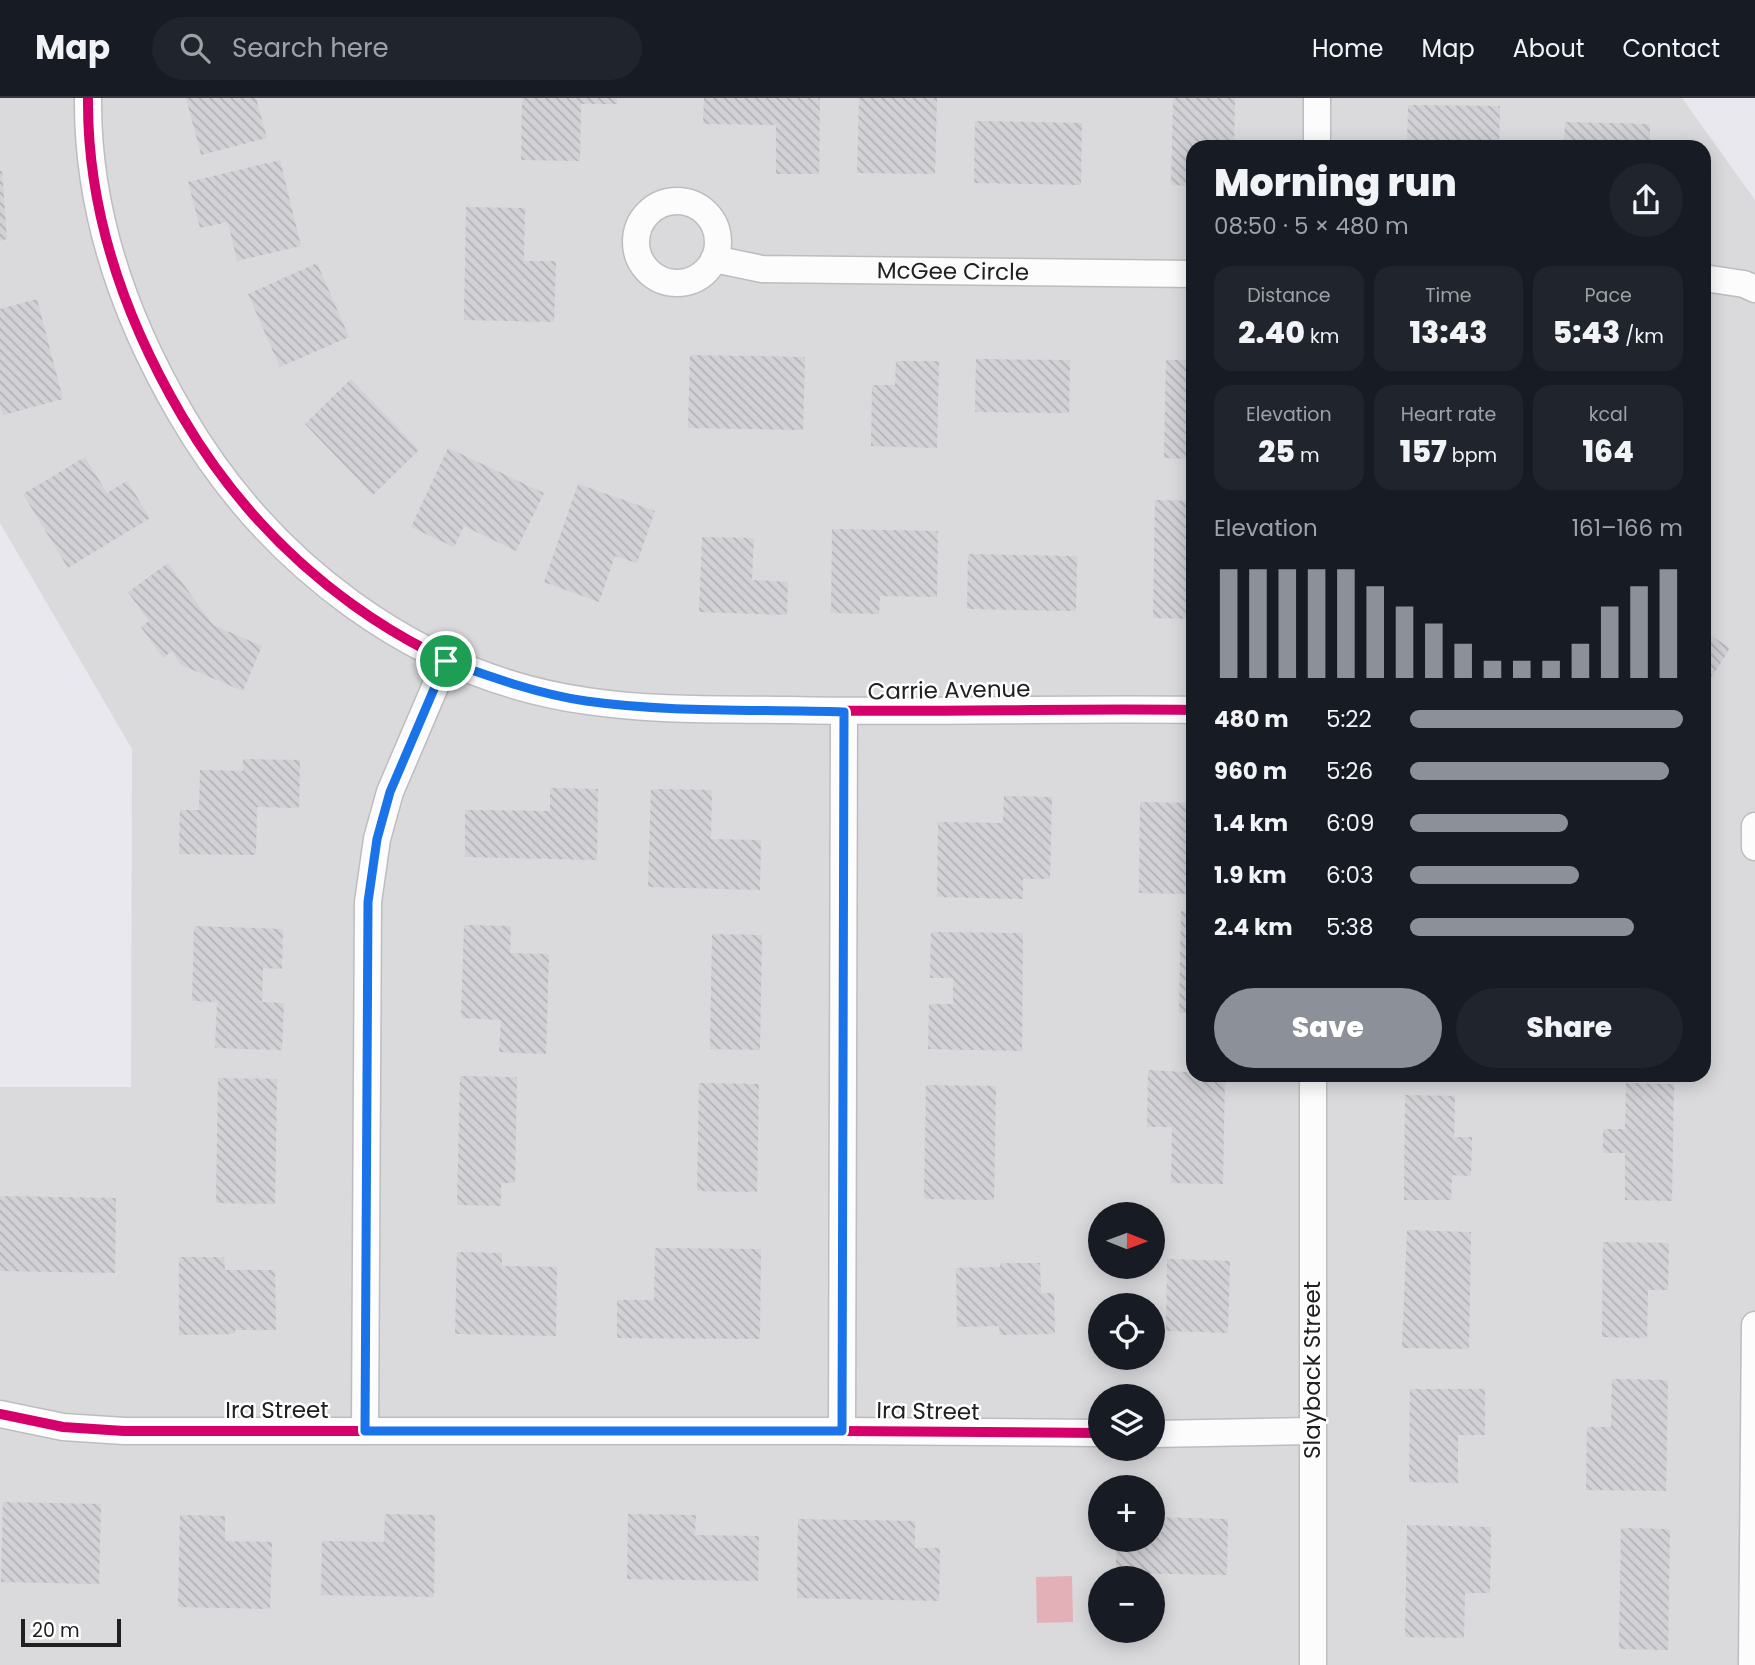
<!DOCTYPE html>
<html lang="en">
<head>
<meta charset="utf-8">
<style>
	body { margin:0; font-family:Poppins,sans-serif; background:#20242c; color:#f1f3f6; height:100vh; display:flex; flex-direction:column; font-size:26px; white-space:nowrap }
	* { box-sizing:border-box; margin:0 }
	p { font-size:23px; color:#9ea1a6 }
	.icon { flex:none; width:38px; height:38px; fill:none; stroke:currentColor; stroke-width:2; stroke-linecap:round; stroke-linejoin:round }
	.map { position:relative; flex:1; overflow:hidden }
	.panel { position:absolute; left:1186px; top:42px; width:525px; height:942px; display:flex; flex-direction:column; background:#171b24; border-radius:21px; box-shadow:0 4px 18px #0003 }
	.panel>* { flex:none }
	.needle { width:46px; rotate:91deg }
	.fabs { position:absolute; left:1088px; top:1104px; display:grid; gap:14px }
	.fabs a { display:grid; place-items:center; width:77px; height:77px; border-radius:50%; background:#171b24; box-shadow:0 4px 18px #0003; font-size:35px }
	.scale { position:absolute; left:21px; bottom:18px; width:100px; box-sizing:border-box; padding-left:7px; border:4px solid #202020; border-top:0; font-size:19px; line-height:24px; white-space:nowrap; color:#202020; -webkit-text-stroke:5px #fff; paint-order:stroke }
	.pin { position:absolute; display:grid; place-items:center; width:60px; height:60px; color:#fff; margin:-30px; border:4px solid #fff; border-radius:50%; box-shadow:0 2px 7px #0007 }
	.round { display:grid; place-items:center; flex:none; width:74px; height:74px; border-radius:37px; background:#20242c }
	.summary { display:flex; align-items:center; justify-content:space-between; height:119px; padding:0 28px }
	h1 { font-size:38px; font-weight:800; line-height:52px }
	.metrics { display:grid; grid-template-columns:repeat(3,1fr); gap:10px; height:119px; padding:7px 28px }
	.metrics div { display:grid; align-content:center; border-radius:18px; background:#20242c; text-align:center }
	.metrics b { font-size:30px; font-weight:800 }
	.metrics small { font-size:19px; font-weight:400 }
	.metrics p { font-size:19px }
	.chart { height:196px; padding:14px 28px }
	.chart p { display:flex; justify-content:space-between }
	.chart svg { width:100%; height:126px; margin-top:7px; stroke:#8c9099; stroke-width:6 }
	.primary-button { display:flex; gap:14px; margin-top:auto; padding:14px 28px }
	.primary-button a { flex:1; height:80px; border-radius:42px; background:#8c9099; color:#fff; font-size:28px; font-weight:800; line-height:80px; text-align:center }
	.primary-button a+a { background:#20242c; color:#f1f3f6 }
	ul { padding:0 28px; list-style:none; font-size:23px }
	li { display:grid; grid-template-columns:112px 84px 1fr; align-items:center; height:52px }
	li i { height:18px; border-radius:9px; background:#8c9099 }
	header { display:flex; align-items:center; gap:42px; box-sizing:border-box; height:98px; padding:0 35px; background:#171b24; border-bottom:2px solid #363941 }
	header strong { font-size:33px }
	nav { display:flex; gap:38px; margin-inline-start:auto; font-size:24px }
	.search { width:490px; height:63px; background:#20242c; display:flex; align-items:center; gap:18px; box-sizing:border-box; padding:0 24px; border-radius:38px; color:#9ea1a6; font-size:26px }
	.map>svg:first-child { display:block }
	.residential { fill:#dadadd; fill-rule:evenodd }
	.pitch { fill:#e4b0b7 }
	.building { fill:url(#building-back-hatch) }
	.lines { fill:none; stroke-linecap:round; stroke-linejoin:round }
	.minor-casing { stroke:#bdbdc0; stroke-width:29 }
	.minor { stroke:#fcfcfc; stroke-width:26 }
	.cycleway-casing { stroke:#fff; stroke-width:15 }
	.cycleway { stroke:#d6006c; stroke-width:10 }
	.route-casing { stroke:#fff; stroke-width:14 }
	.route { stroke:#1a73e8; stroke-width:9 }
	.labels { text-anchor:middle; stroke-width:5; stroke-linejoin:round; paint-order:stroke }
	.street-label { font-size:23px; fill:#202020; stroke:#fff }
</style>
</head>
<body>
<header>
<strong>Map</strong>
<div class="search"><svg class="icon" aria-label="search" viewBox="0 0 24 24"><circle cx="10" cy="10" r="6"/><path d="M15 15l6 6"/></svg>Search here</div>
<nav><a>Home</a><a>Map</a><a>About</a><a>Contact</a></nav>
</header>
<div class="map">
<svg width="1755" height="1567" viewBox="0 0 1755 1567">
	<defs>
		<pattern id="building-back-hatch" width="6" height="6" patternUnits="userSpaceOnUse" patternTransform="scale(1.75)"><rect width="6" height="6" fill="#d1d1d6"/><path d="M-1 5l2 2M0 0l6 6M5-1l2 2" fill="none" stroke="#b3b3b7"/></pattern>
	</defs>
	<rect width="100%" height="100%" fill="#e8e8ee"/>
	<path class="residential" d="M0 0H1682L1755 102V1567H0V989H131L132 651 0 425ZM1194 49H1704V976H1194ZM1101 1116H1153V1169H1101ZM1101 1208H1153V1260H1101ZM1101 1298H1153V1351H1101ZM1101 1390H1153V1442H1101ZM1101 1480H1153V1533H1101Z"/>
	<path class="pitch" d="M1072 1478 1073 1524 1037 1525 1036 1479Z"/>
	<g class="building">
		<path d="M186 0H256L267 40 201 57Z"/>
		<path d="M522 0H617V6H581L580 63 521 62Z"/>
		<path d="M704 0H820L819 76H776V27L703 26Z"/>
		<path d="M859 0H937L935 76 857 75Z"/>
		<path d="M1173 0H1235L1234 49H1194V88L1171 87Z"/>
		<path d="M1408 7 1500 8 1499 49H1407Z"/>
		<path d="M975 23 1082 25 1081 87 974 85Z"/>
		<path d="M1565 24 1650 26V49H1564Z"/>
		<path d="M280 62 301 148 237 163 228 124 200 130 188 84Z"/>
		<path d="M0 73H2L7 141 0 143Z"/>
		<path d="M466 109 525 110 524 163H556L554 224 464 222Z"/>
		<path d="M317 165 349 239 280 269 248 196Z"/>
		<path d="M37 201 63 301 3 317 0 307V211Z"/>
		<path d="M690 257 805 259 803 332 688 330Z"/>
		<path d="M976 261 1070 262 1069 315 975 314Z"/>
		<path d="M1166 262H1194V361L1164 360Z"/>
		<path d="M896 263H939L937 350 871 348 872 287H895Z"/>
		<path d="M351 281 419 352 373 397 305 326Z"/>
		<path d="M448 350 544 395 516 453 464 428 454 449 411 429Z"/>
		<path d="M85 359 107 395 127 383 150 420 68 470 23 396Z"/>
		<path d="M578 386 655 413 637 465 615 458 599 504 544 484Z"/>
		<path d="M1155 402 1194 403V521L1153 520Z"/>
		<path d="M832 431 938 433 937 499 880 498 879 516 831 515Z"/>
		<path d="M702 439 754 440 752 482 788 484 787 517 699 514Z"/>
		<path d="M968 456 1077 458 1076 513 967 511Z"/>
		<path d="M168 465 213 527 262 548 243 593 181 567 172 553 163 560 141 529 149 523 128 494Z"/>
		<path d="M1704 533 1730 550 1704 591Z"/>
		<path d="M243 661 300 662 299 710 257 709 256 757 179 756 180 712H199L200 672 243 673Z"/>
		<path d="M550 690 598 691 597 762 465 759V712L550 713Z"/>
		<path d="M651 691 712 692 711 741 761 742 760 792 648 789Z"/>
		<path d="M1004 698 1052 699 1050 781H1023V801L937 799 938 724 1003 725Z"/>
		<path d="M1140 704 1194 705V796L1139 795Z"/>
		<path d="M1181 813H1194V915H1179Z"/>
		<path d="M464 827 511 828 510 855 549 856 546 956 499 954 501 922 461 920Z"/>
		<path d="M194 828 283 831 282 871 263 870 262 904 284 905 282 952 215 950 217 904 192 903Z"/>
		<path d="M931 834 1023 835 1022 953 928 951 929 906H953V880H930Z"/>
		<path d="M712 836 762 837 760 952 710 951Z"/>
		<path d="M1148 972 1225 976 1223 1086 1171 1085 1172 1029H1147Z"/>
		<path d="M460 978 517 979 515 1085H501V1108L457 1107Z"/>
		<path d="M218 980 277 981 275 1106 216 1105Z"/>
		<path d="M699 985 759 986 757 1094 697 1093Z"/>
		<path d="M1626 985 1674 986 1672 1103 1625 1102V1055H1603V1031H1625Z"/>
		<path d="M926 987 996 988 994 1102 924 1101Z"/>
		<path d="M1405 997 1455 998 1454 1039H1472L1471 1078 1452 1077 1451 1102H1404Z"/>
		<path d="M0 1098 116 1100 115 1175 0 1173Z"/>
		<path d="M1407 1132 1471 1134 1469 1251 1402 1250Z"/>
		<path d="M1603 1144 1669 1145 1668 1192H1648L1647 1240 1602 1239Z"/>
		<path d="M655 1150 761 1151 760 1241 617 1240V1202H654Z"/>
		<path d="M457 1154 502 1155V1168L557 1169 556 1238 455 1236Z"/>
		<path d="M179 1159H224L225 1172H275L276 1232H235V1236L179 1237Z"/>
		<path d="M1167 1161 1230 1163 1228 1235 1166 1233Z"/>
		<path d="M1000 1165H1040L1041 1195H1054L1055 1236 1000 1237 999 1228 957 1229 956 1170 1000 1169Z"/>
		<path d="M1612 1281 1668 1282 1666 1393 1586 1392 1587 1329H1611Z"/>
		<path d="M1410 1291H1485V1337H1458V1385L1409 1384Z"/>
		<path d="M3 1404 101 1406 99 1486 1 1484Z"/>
		<path d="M385 1416 435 1417 434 1499 321 1497 322 1443 384 1444Z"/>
		<path d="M628 1416 696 1417 695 1437 759 1438 758 1483 627 1481Z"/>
		<path d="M180 1417 225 1418V1443L272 1444 270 1511 178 1509Z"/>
		<path d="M1153 1419 1228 1421 1227 1477 1116 1475V1442H1153Z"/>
		<path d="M798 1421 915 1423V1450H940L939 1503 797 1500Z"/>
		<path d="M1407 1427 1491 1429 1490 1495H1465L1464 1540 1405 1539Z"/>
		<path d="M1621 1430 1670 1431 1668 1552 1619 1551Z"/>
	</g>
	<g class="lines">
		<g class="minor-casing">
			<g id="minor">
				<path d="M88 0C87 114 125 221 182 318 268 465 416 579 587 603 654 613 723 611 791 612 925 615 1059 610 1194 612"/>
				<path d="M1317 49V0"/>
				<circle cx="677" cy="144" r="41"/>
				<path id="s1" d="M714 161 762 171 1194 176"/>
				<path d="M1704 180 1744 186 1755 191"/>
				<path d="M1755 728V749"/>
				<path d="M0 1316 63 1329 124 1333H842L1101 1335"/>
				<path d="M365 1333 368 804 377 741 390 694 446 563"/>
				<path d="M842 1333 844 614"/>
				<path d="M1153 1336 1312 1333"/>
				<path d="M1313 1567V976"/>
				<path d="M1752 1567 1755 1227"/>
			</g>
		</g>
		<use href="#minor" class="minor"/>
		<g class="cycleway-casing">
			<g id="cycleway">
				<path d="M88 0C87 114 125 221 182 318 268 465 416 579 587 603 654 613 723 611 791 612 925 615 1059 610 1194 612"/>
				<path d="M0 1316 63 1329 124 1333H842L1101 1335"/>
			</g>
		</g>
		<use href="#cycleway" class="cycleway"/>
	</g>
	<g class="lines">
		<g class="route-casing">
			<path id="route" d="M446 563C491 579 538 596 586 603 671 615 758 611 844 614L842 1333H365L368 804 377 741 390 694Z"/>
		</g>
		<use href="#route" class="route"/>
	</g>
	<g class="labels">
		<g class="street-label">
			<text dy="8" stroke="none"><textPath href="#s1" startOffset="240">McGee Circle</textPath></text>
			<text transform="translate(949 592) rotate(-1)" y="8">Carrie Avenue</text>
			<text transform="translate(1312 1272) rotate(-90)" y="8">Slayback Street</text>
			<text x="277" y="1320">Ira Street</text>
			<text transform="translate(928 1313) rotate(1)" y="8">Ira Street</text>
		</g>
	</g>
</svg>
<div class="fabs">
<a><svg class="needle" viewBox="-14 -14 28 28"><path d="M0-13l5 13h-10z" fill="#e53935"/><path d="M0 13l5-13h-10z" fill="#9ea1a6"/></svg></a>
<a><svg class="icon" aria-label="locate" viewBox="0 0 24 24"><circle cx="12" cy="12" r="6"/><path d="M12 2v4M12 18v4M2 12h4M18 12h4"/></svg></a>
<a><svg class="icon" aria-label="layers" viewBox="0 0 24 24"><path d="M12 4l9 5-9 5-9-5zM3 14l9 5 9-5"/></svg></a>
<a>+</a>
<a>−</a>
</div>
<div class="scale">20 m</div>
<div class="pin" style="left:446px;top:563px;background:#1e9e55"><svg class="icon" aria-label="arrive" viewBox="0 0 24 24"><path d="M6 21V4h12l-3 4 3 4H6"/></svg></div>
<section class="panel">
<div class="summary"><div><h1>Morning run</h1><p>08:50 · 5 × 480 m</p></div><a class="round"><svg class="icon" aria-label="share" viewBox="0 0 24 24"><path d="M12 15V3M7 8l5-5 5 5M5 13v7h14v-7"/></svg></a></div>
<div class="metrics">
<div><p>Distance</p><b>2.40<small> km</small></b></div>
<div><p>Time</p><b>13:43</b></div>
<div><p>Pace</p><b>5:43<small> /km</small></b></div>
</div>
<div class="metrics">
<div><p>Elevation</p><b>25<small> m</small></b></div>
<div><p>Heart rate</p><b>157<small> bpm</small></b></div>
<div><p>kcal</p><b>164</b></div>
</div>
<div class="chart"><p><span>Elevation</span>161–166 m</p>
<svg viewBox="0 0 160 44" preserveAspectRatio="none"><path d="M5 44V6M15 44V6M25 44V6M35 44V6M45 44V6M55 44V12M65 44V19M75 44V25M85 44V32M95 44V38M105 44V38M115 44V38M125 44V32M135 44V19M145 44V12M155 44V6"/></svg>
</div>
<ul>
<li><b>480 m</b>5:22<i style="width:100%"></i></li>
<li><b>960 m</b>5:26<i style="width:95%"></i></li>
<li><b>1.4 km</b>6:09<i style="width:58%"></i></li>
<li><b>1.9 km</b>6:03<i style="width:62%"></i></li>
<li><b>2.4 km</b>5:38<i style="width:82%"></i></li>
</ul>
<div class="primary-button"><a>Save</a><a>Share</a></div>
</section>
</div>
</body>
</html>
